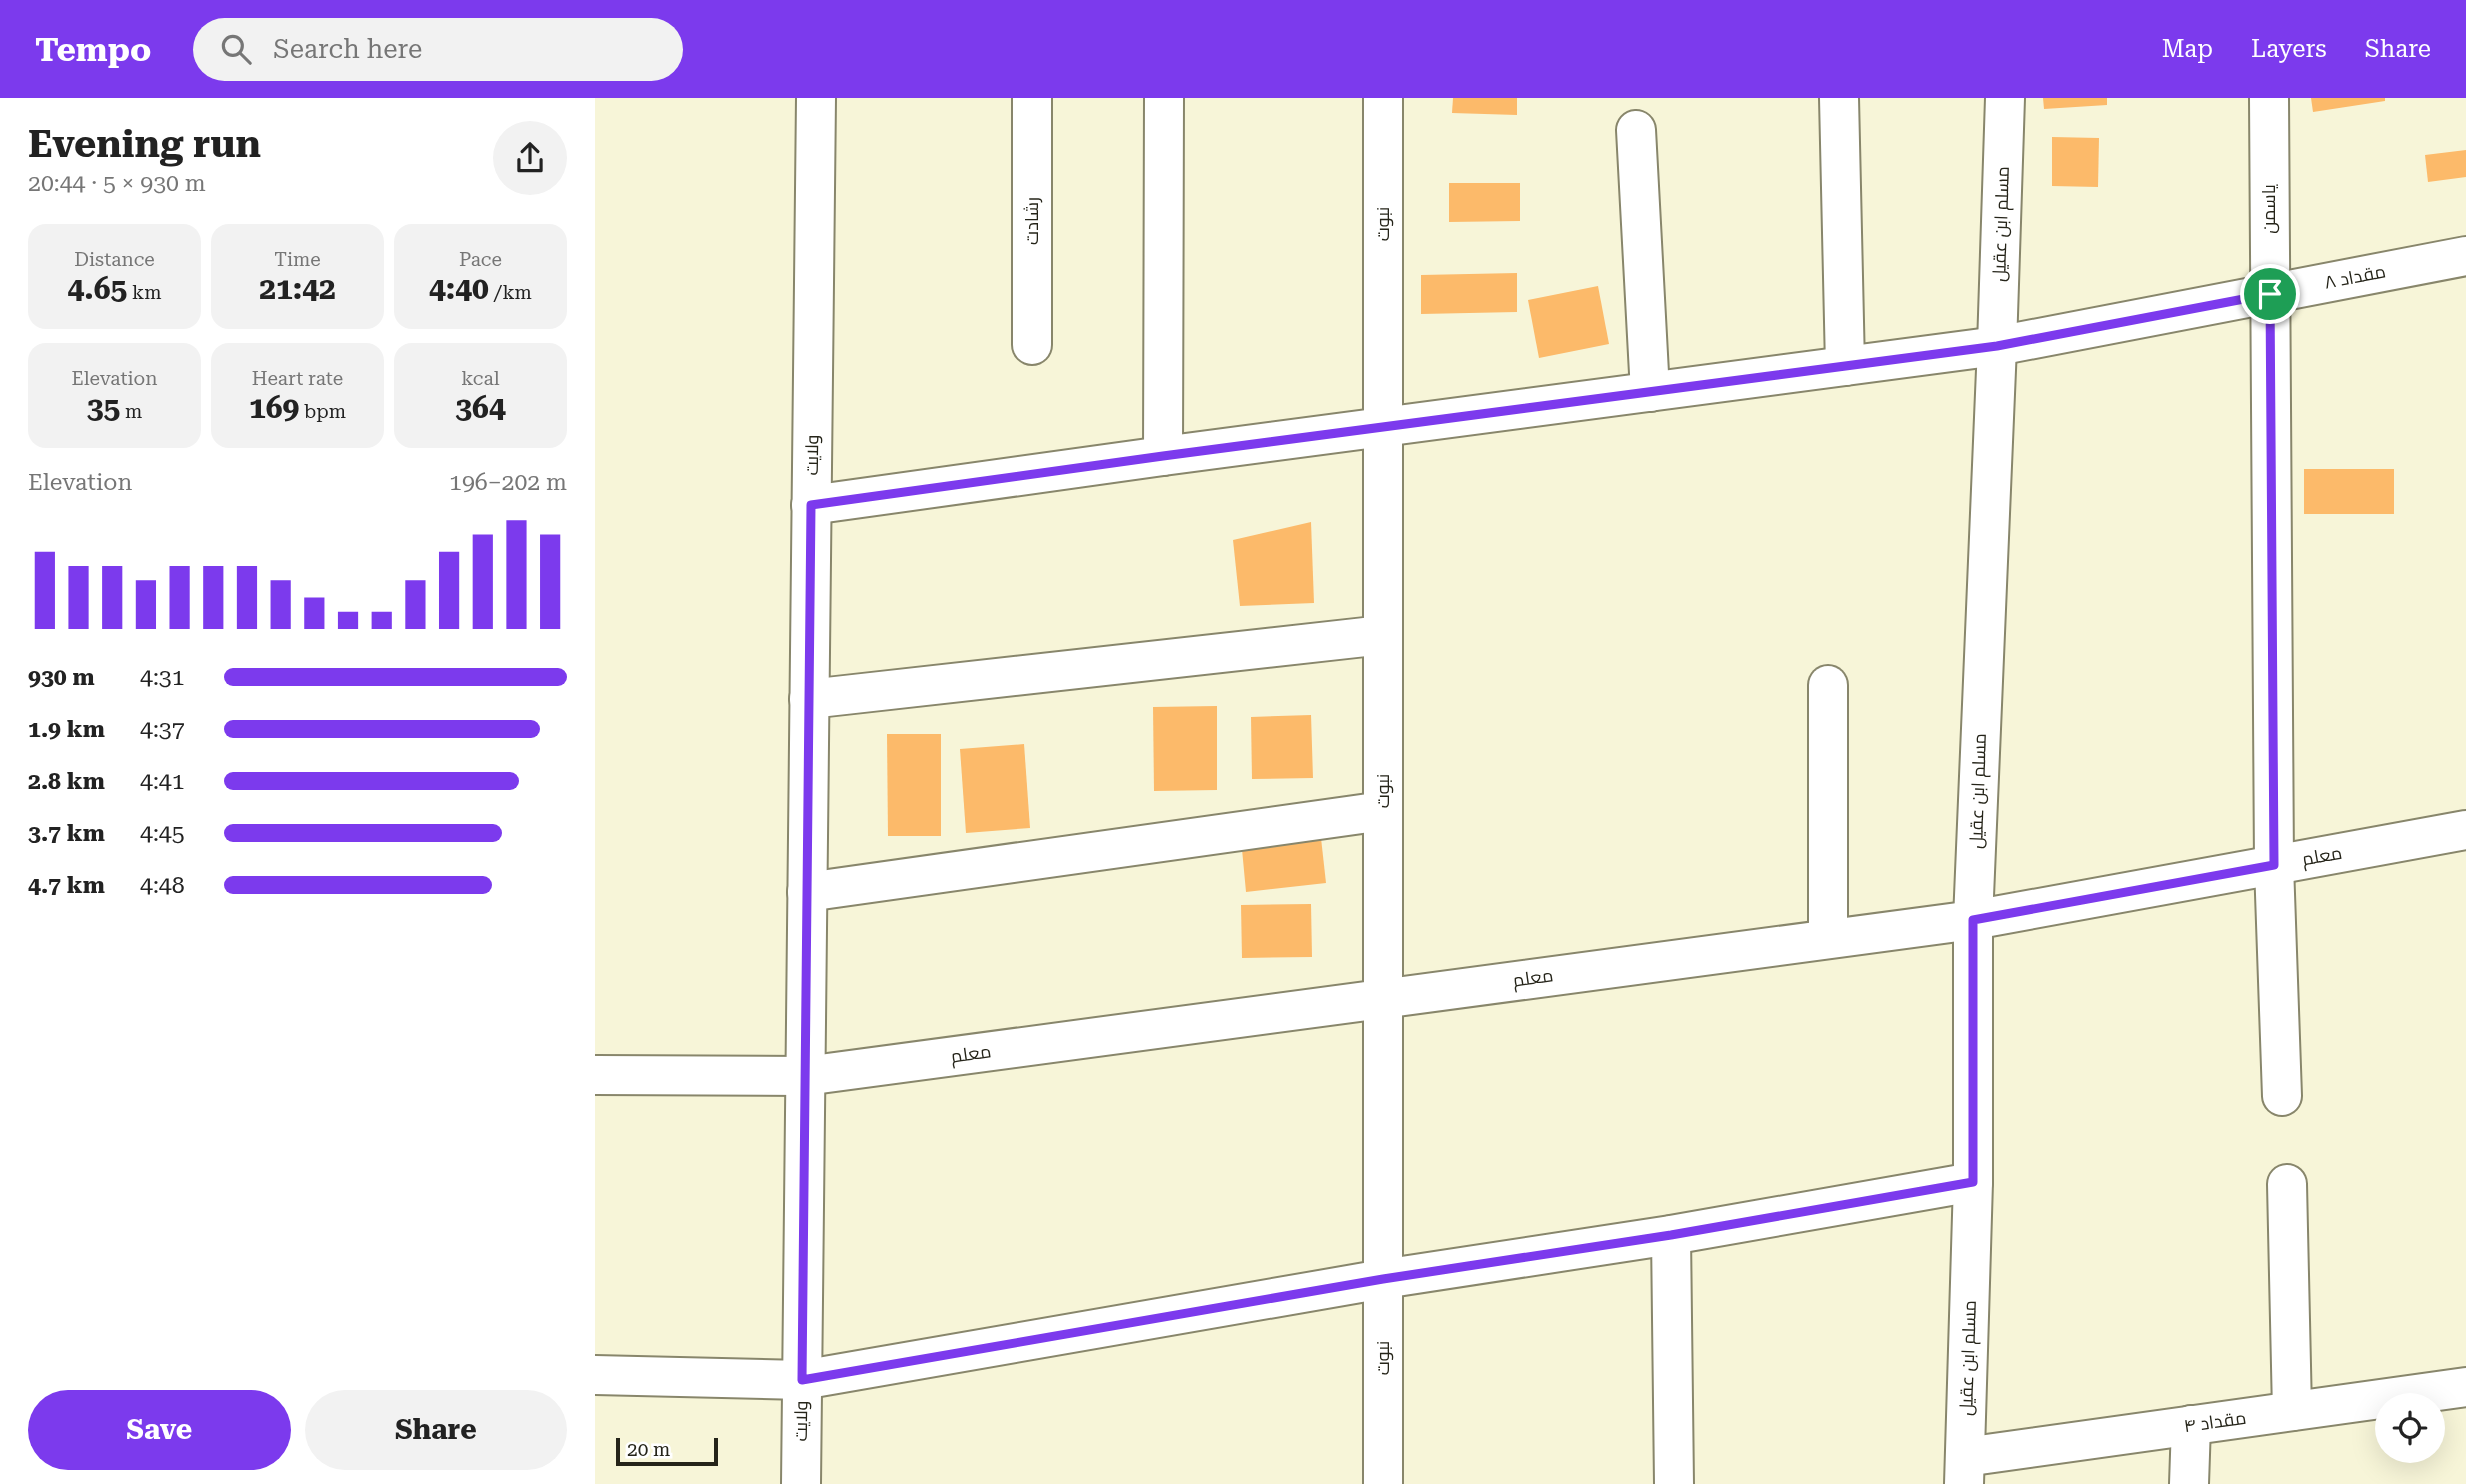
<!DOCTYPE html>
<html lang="en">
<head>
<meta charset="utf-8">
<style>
	body { margin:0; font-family:"Roboto Serif",Cairo,serif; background:#f2f2f2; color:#222; height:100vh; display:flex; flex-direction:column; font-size:26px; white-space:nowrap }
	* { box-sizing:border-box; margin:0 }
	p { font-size:23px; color:#767676 }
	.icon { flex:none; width:38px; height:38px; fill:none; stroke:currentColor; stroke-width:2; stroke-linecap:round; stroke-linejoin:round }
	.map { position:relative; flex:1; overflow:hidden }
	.side { display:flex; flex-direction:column; background:#fff; width:595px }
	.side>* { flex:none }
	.controls { position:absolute; left:1780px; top:1295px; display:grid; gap:14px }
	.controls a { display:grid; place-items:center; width:70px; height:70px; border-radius:50%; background:#fff; box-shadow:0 7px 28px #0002; font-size:35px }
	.scale { position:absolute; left:21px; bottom:18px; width:102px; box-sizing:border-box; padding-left:7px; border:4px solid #252419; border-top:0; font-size:19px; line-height:24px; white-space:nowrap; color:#252419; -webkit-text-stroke:5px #fff; paint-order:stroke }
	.pin { position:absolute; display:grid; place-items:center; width:60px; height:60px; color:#fff; margin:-30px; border:4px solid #fff; border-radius:50%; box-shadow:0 2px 7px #0007 }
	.round { display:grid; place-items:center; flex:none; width:74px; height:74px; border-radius:37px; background:#f2f2f2 }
	.overview { display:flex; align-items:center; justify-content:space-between; height:119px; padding:0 28px }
	h1 { font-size:38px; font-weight:700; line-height:52px }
	.metrics { display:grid; grid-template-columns:repeat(3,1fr); gap:10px; height:119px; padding:7px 28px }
	.metrics div { display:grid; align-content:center; border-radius:18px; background:#f2f2f2; text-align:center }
	.metrics b { font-size:30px; font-weight:700 }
	.metrics small { font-size:19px; font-weight:400 }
	.metrics p { font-size:19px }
	.chart { height:196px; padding:14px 28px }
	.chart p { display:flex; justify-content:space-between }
	.chart svg { width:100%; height:126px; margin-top:7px; stroke:#7c3aed; stroke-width:6 }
	.cta { display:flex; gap:14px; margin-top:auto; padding:14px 28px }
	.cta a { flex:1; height:80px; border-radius:42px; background:#7c3aed; color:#fff; font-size:28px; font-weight:700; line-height:80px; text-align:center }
	.cta a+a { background:#f2f2f2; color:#222 }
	ul { padding:0 28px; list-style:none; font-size:23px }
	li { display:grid; grid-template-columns:112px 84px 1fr; align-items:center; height:52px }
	li i { height:18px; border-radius:9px; background:#7c3aed }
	header { display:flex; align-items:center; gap:42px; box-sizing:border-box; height:98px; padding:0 35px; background:#7c3aed; color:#fff }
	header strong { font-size:33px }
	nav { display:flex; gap:38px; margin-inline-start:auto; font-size:24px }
	.search { width:490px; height:63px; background:#f2f2f2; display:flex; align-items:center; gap:18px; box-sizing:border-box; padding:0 24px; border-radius:38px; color:#767676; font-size:26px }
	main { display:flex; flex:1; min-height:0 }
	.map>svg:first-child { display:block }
	.building { fill:#fcba6a }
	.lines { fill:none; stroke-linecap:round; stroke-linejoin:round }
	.street-casing { stroke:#88866b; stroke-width:42 }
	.street { stroke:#fff; stroke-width:38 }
	.route-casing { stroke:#fff; stroke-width:14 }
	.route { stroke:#7c3aed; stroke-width:9 }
	.labels { text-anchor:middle; stroke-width:5; stroke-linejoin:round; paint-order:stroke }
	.street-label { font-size:18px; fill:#252419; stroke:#fff }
</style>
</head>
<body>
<header>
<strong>Tempo</strong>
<div class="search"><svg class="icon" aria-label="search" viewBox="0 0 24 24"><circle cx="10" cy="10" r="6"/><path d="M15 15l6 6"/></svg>Search here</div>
<nav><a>Map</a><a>Layers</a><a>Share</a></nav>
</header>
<main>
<section class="side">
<div class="overview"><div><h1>Evening run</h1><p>20:44 · 5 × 930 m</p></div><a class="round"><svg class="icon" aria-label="share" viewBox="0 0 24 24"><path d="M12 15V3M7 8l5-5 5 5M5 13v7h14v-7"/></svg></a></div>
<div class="metrics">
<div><p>Distance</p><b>4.65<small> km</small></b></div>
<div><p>Time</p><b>21:42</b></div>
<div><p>Pace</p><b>4:40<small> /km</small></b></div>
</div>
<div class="metrics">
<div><p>Elevation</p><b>35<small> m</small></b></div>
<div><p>Heart rate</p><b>169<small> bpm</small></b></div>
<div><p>kcal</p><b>364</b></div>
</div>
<div class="chart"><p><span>Elevation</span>196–202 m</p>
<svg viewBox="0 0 160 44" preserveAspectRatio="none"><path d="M5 44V17M15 44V22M25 44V22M35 44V27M45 44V22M55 44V22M65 44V22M75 44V27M85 44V33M95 44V38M105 44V38M115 44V27M125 44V17M135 44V11M145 44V6M155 44V11"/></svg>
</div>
<ul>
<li><b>930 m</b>4:31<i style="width:100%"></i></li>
<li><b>1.9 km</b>4:37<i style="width:92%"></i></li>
<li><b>2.8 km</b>4:41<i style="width:86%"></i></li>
<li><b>3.7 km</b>4:45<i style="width:81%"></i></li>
<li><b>4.7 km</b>4:48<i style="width:78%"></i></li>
</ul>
<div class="cta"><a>Save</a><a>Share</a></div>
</section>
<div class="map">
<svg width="1871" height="1386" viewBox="0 0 1871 1386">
	<rect width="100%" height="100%" fill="#f7f5d8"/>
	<g class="building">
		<path d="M858 0H922V17L857 15Z"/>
		<path d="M1448 0H1512V7L1449 11Z"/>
		<path d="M1716 0H1790V3L1718 14Z"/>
		<path d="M1457 39 1504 40 1503 89 1457 88Z"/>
		<path d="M1871 52V79L1833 84 1830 57Z"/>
		<path d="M854 85H925V123L854 124Z"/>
		<path d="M922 175V214L826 216V177Z"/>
		<path d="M1003 188 1014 246 944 260 933 202Z"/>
		<rect x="1709" y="371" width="90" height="45"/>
		<path d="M716 424 719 505 645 508 638 442Z"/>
		<path d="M622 608V692L559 693 558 609Z"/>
		<path d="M716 617 718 680 657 681 656 619Z"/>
		<path d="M292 636H346V738H293Z"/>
		<path d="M429 646 435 730 371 735 365 651Z"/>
		<path d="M724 722 731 785 651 794 645 730Z"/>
		<path d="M716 806 717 859 647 860 646 807Z"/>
	</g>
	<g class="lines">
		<g class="street-casing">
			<g id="street">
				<path d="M437 0V247"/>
				<path d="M1244 0 1250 268"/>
				<path d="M1674 0 1679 767 1687 998"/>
				<path d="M1041 32 1055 294"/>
				<path d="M568 358 569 0"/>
				<path d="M216 407 568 358 1402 248 1871 158"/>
				<path d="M1233 587V840"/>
				<path d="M214 601 788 537"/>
				<path d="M212 794 788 713"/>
				<path d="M0 977 210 978 1378 822 1871 732"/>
				<path d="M1692 1086 1697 1313"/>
				<path d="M1076 1137 1079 1386"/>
				<path d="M0 1277 207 1282 788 1181 1076 1137 1378 1084"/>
				<path d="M1370 1359 1871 1289"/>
				<path d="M206 1386 221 0"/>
				<path d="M788 1386V0"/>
				<path d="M1369 1386 1378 1084V822L1402 248 1410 0"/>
				<path d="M1594 1386 1596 1327"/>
			</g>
		</g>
		<use href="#street" class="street"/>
	</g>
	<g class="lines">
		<g class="route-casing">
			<path id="route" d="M1675 196 1679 767 1378 822V1084L1076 1137 788 1181 207 1282 216 407 568 358 1402 248Z"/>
		</g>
		<use href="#route" class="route"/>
	</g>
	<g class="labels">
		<g class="street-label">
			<text transform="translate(1674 111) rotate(-90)" y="6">یاسمن</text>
			<text transform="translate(437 123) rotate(-90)" y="6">رشادت</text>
			<text transform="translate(788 126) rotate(-90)" y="6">نبوت</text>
			<text transform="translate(1406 126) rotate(-88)" y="6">مسلم ابن عقیل</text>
			<text transform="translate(1760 179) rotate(-11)" y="6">مقداد ۸</text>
			<text transform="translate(217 357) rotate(-89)" y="6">ولایت</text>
			<text transform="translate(788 693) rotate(-90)" y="6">نبوت</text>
			<text transform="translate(1383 693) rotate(-88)" y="6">مسلم ابن عقیل</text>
			<text transform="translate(1727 758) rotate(-10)" y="6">معلم</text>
			<text transform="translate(938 880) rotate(-8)" y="6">معلم</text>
			<text transform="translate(376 956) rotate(-8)" y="6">معلم</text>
			<text transform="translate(788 1260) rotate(-90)" y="6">نبوت</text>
			<text transform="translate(1373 1260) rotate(-88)" y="6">مسلم ابن عقیل</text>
			<text transform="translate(206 1323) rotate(-89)" y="6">ولایت</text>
			<text transform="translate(1620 1324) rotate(-8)" y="6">مقداد ۴</text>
		</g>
	</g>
</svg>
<div class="controls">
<a><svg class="icon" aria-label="locate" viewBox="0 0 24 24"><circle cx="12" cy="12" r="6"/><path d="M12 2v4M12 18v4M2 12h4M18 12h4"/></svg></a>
</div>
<div class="scale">20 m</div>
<div class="pin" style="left:1675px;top:196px;background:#1e9e55"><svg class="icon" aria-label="arrive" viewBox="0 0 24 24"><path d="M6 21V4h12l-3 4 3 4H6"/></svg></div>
</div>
</main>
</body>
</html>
